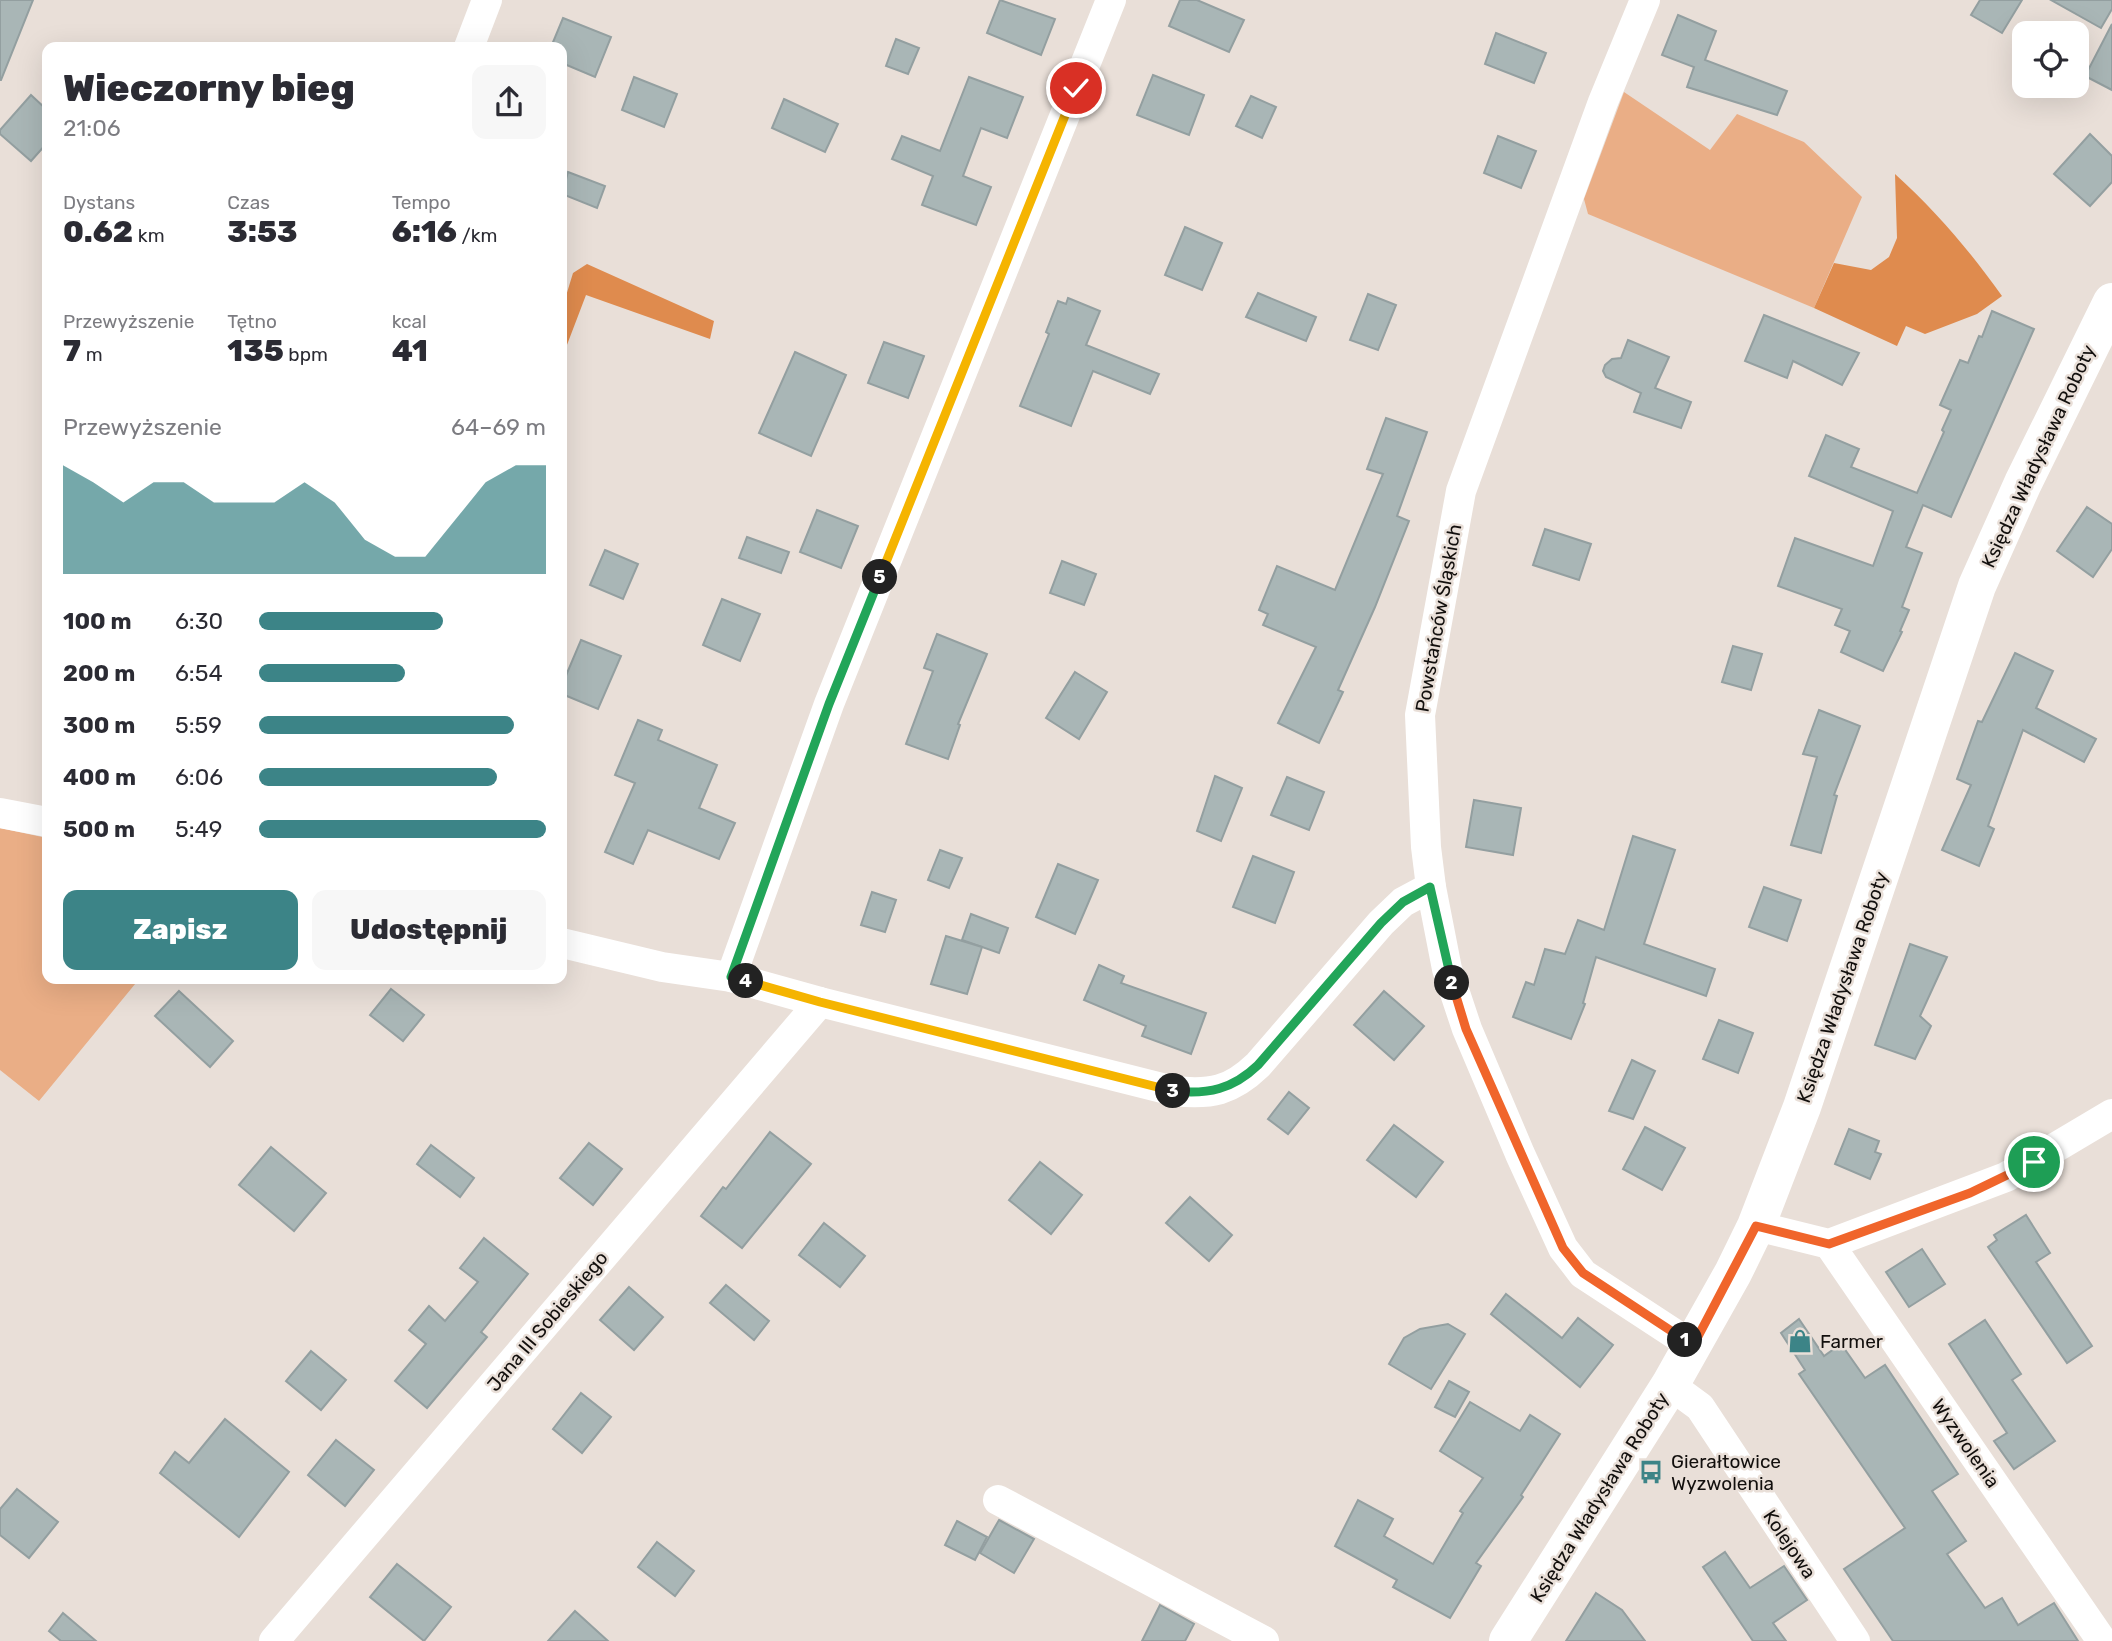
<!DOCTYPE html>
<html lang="pl">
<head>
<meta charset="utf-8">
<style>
	body { margin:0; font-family:Rubik,sans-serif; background:#f7f7f7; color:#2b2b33; height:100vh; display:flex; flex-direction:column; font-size:26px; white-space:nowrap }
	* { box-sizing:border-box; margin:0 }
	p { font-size:23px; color:#7c7c81 }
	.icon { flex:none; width:38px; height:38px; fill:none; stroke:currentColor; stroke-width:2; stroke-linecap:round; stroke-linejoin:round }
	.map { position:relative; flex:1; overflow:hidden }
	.details { position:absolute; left:42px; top:42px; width:525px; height:942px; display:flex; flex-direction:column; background:#fff; border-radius:14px; box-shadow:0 7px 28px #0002 }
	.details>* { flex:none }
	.tools { position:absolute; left:2012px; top:21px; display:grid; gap:14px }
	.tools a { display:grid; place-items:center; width:77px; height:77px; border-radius:14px; background:#fff; box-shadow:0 7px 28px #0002; font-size:35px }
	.pin { position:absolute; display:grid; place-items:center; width:60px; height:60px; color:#fff; margin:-30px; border:4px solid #fff; border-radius:50%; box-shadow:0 2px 7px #0007 }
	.km { position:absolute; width:35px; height:35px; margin:-18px; border-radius:50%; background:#222; color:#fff; font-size:19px; line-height:35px; text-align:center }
	.round { display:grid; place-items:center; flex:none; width:74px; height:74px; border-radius:14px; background:#f7f7f7 }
	.head { display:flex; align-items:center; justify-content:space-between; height:119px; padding:0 21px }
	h1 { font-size:38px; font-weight:800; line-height:52px }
	.figures { display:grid; grid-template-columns:repeat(3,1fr); gap:10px; height:119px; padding:7px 21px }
	.figures div { display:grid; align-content:center }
	.figures b { font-size:30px; font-weight:800 }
	.figures small { font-size:19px; font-weight:400 }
	.figures p { font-size:19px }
	.chart { height:196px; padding:14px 21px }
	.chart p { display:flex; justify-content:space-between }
	.chart svg { width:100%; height:126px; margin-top:7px; fill:#3c8487; opacity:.7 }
	.button { display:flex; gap:14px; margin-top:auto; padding:14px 21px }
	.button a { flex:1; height:80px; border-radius:14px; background:#3c8487; color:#fff; font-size:28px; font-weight:800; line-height:80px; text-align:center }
	.button a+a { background:#f7f7f7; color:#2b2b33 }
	ul { padding:0 21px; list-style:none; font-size:23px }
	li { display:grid; grid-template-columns:112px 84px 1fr; align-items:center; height:52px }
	li i { height:18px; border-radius:9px; background:#3c8487 }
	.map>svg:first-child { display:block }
	.green { fill:#eaae86 }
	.forest { fill:#df8b4e }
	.building { fill:#a9b6b6; stroke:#939fa0; stroke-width:2 }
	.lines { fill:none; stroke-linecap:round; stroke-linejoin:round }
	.minor { stroke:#fff; stroke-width:30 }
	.major { stroke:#fff; stroke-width:38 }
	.split-1-casing { stroke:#fff; stroke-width:14 }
	.split-2-casing { stroke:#fff; stroke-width:14 }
	.split-3-casing { stroke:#fff; stroke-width:14 }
	.split-4-casing { stroke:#fff; stroke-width:14 }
	.split-5-casing { stroke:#fff; stroke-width:14 }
	.split-6-casing { stroke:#fff; stroke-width:14 }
	.split-1 { stroke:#f0652b; stroke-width:9 }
	.split-2 { stroke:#f0652b; stroke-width:9 }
	.split-3 { stroke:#22a559; stroke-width:9 }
	.split-4 { stroke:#f5b400; stroke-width:9 }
	.split-5 { stroke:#22a559; stroke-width:9 }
	.split-6 { stroke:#f5b400; stroke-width:9 }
	.labels { text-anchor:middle; stroke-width:5; stroke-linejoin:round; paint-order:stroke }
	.street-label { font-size:19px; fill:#120f0d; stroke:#e9dfd8 }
	.poi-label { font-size:19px; fill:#120f0d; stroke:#e9dfd8; text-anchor:start }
</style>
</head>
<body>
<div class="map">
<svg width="2112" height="1641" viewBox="0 0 2112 1641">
	<rect width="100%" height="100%" fill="#e9dfd8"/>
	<g class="green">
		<path d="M1624 92 1710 150 1737 114 1804 142 1862 197 1814 308 1588 214 1584 199Z"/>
		<path d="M0 828 47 838V978H140L39 1101 0 1070Z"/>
	</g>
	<g class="forest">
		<path d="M1895 174C1936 211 1970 251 2002 296L1977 314 1925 334 1906 326 1897 346 1814 308 1834 263 1871 270 1889 257 1897 238Z"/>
		<path d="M587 264 714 321 710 339 586 295 562 358V309L573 273Z"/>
	</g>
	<g class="building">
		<path d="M0 0H33L1 80H0Z"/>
		<path d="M1000 0 1055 19 1041 55 987 33Z"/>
		<path d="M1180 0H1197L1244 20 1229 52 1169 26Z"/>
		<path d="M1980 0H2022L2002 33 1971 15Z"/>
		<path d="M2051 0H2112V9L2101 28Z"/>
		<path d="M1678 15 1716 31 1705 60 1787 91 1777 115 1687 87 1694 67 1662 55Z"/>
		<path d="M563 18 611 37 595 77 562 63V47H551Z"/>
		<path d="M2112 24V90L2085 76Z"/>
		<path d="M1496 33 1546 53 1534 83 1485 64Z"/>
		<path d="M896 39 919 48 908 74 886 66Z"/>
		<path d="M1153 75 1204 95 1189 135 1137 115Z"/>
		<path d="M634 77 677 94 664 127 622 110Z"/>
		<path d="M969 77 1023 97 1007 138 981 128 963 176 991 187 976 225 922 205 933 176 892 159 902 136 940 151Z"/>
		<path d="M31 95 47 110V143L31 161 0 134V130Z"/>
		<path d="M1251 96 1276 107 1262 138 1236 126Z"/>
		<path d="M784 99 838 124 825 152 772 128Z"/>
		<path d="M2090 134 2112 156V182L2090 206 2054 174Z"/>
		<path d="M1498 136 1536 151 1521 188 1484 173Z"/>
		<path d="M568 172 605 186 597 208 562 194Z"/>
		<path d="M1185 227 1222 243 1202 290 1165 275Z"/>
		<path d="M1258 293 1316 317 1306 341 1246 317Z"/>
		<path d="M1368 294 1396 305 1378 350 1350 340Z"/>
		<path d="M1068 298 1100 311 1086 345 1159 374 1150 394 1093 371 1071 426 1020 406 1049 334 1046 332 1058 301 1066 304Z"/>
		<path d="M1992 311 2034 329 1951 517 1923 505 1906 547 1922 553 1902 607 1909 610 1900 631 1902 632 1883 671 1841 652 1850 631 1835 625 1842 609 1778 586 1795 538 1873 566 1893 511 1809 476 1826 435 1859 449 1851 467 1917 493 1944 432 1942 430 1951 410 1940 405 1960 360 1968 363 1979 336 1982 337Z"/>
		<path d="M1764 315 1859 353 1842 385 1793 361 1787 378 1745 361Z"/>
		<path d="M1628 340 1669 357 1655 388 1691 402 1681 428 1634 412 1641 393 1606 377 1603 371 1605 365 1612 359 1621 358Z"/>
		<path d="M884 342 924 356 908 398 868 383Z"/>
		<path d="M795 352 846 375 811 456 759 433Z"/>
		<path d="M1386 418 1427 432 1397 516 1409 521 1375 607 1338 690 1343 692 1319 743 1278 723 1316 647 1263 625 1268 614 1259 610 1277 566 1335 590 1383 474 1367 469Z"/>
		<path d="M2087 507 2112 524V549L2093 577 2057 551Z"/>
		<path d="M817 510 858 526 841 568 800 552Z"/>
		<path d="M1545 529 1591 544 1579 580 1533 565Z"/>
		<path d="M747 537 789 552 781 573 739 558Z"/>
		<path d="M605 550 638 564 623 599 590 585Z"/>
		<path d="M1062 561 1096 574 1084 605 1050 593Z"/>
		<path d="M722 599 760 614 740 661 703 645Z"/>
		<path d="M937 634 987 654 958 724 960 725 948 759 906 744 933 671 924 668Z"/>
		<path d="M581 640 621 656 598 709 562 694V685Z"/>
		<path d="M1733 646 1762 654 1751 690 1722 682Z"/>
		<path d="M2015 653 2053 671 2036 708 2096 739 2084 762 2023 730 1988 826 1994 829 1979 866 1942 850 1971 785 1957 779 1978 721 1982 722Z"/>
		<path d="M1075 672 1107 692 1079 739 1046 718Z"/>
		<path d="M1819 710 1860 726 1834 795 1837 796 1821 853 1791 845 1817 757 1803 754Z"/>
		<path d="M638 720 662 730 658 740 717 765 699 808 735 823 719 859 648 830 633 864 605 852 635 783 615 775Z"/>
		<path d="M1215 776 1242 788 1221 841 1197 831Z"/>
		<path d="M1287 777 1324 792 1309 830 1271 815Z"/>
		<path d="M1474 800 1521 808 1513 855 1466 847Z"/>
		<path d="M1633 836 1675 850 1644 944 1715 969 1706 996 1596 957 1583 1003 1585 1004 1571 1039 1513 1017 1526 982 1534 985 1545 949 1565 954 1578 920 1604 930Z"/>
		<path d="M940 850 962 858 949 888 928 880Z"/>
		<path d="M1253 856 1294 872 1275 923 1233 907Z"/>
		<path d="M1058 864 1098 880 1075 934 1036 917Z"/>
		<path d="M1764 887 1801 900 1787 941 1749 927Z"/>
		<path d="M872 892 896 900 885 932 861 925Z"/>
		<path d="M971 914 1008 928 999 953 962 940Z"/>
		<path d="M946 936 982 947 967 994 931 984Z"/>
		<path d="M1910 944 1947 957 1920 1016 1931 1026 1915 1059 1875 1045Z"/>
		<path d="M1099 965 1124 976 1121 983 1206 1013 1191 1054 1142 1036 1146 1026 1084 1000Z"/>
		<path d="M391 989 424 1015 403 1041 370 1015Z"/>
		<path d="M179 991 233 1041 210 1067 155 1016Z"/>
		<path d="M1384 991 1424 1026 1394 1060 1354 1025Z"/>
		<path d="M1719 1020 1753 1033 1738 1073 1703 1059Z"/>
		<path d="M1632 1060 1655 1071 1633 1119 1609 1111Z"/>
		<path d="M1289 1092 1309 1108 1288 1134 1268 1119Z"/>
		<path d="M1394 1125 1443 1162 1416 1197 1367 1160Z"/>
		<path d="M1645 1127 1685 1148 1662 1190 1623 1169Z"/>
		<path d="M1849 1129 1879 1141 1875 1152 1881 1154 1870 1179 1835 1164Z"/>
		<path d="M770 1132 811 1164 742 1248 701 1216 723 1187 726 1189Z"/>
		<path d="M589 1143 622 1169 593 1205 560 1178Z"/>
		<path d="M431 1145 474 1178 460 1197 417 1164Z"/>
		<path d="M271 1147 326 1193 294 1231 239 1185Z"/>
		<path d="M1040 1162 1082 1195 1051 1234 1009 1200Z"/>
		<path d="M1190 1197 1232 1235 1209 1261 1166 1223Z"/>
		<path d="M2026 1215 2050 1253 2036 1262 2092 1346 2067 1363 1988 1247 1997 1240 1994 1235Z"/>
		<path d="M824 1223 865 1256 840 1287 799 1255Z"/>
		<path d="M484 1238 528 1274 481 1332 487 1337 427 1408 395 1381 426 1344 409 1330 429 1306 445 1321 478 1282 460 1268Z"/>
		<path d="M1922 1249 1945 1284 1909 1307 1886 1272Z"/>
		<path d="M726 1285 769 1321 754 1340 710 1303Z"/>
		<path d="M629 1287 663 1317 634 1350 600 1320Z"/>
		<path d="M1506 1294 1562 1338 1578 1318 1613 1345 1580 1387 1491 1314Z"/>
		<path d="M1799 1319 1824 1356 1841 1344 1865 1378 1885 1365 1958 1474 1932 1491 1966 1541 1947 1554 1985 1608 2002 1598 2018 1625 2054 1603 2078 1641H1893L1844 1569 1905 1528 1799 1374 1805 1370 1781 1333Z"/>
		<path d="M1985 1320 2021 1374 2012 1380 2055 1441 2014 1469 1994 1441 2007 1433 1949 1344Z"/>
		<path d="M1448 1324 1465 1334 1431 1389 1389 1364 1404 1338 1420 1329Z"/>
		<path d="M311 1351 346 1380 321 1410 286 1381Z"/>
		<path d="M1449 1381 1469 1392 1455 1417 1435 1407Z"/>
		<path d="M581 1393 611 1417 582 1453 553 1429Z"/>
		<path d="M1470 1402 1520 1431 1530 1415 1560 1434 1521 1495 1523 1497 1476 1563 1481 1566 1450 1618 1393 1587 1397 1580 1335 1546 1358 1500 1393 1519 1384 1536 1433 1564 1463 1513 1460 1511 1483 1478 1440 1451Z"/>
		<path d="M225 1419 289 1472 239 1537 160 1473 175 1452 189 1463Z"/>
		<path d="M336 1440 374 1470 345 1506 308 1475Z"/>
		<path d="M17 1489 58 1522 29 1558 0 1535V1509Z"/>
		<path d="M999 1520 1034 1539 1014 1573 980 1553Z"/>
		<path d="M957 1521 987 1537 975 1560 945 1545Z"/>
		<path d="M657 1542 694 1571 675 1596 638 1567Z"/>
		<path d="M1725 1552 1750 1588 1784 1566 1807 1600 1773 1623 1786 1641H1753L1703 1567Z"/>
		<path d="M397 1564 451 1607 424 1641 370 1597Z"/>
		<path d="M1596 1593 1622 1610 1645 1641H1566Z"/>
		<path d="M1160 1605 1194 1624 1185 1641H1142Z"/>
		<path d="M575 1611 608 1641H548Z"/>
		<path d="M63 1613 96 1641H61L49 1631Z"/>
	</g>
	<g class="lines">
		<g class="minor">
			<path d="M1645 0 1603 102 1461 491 1420 715 1426 847 1431 887 1447 969 1467 1029 1520 1154 1563 1248 1583 1274 1693 1346"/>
			<path d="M469 47 487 0"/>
			<path d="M0 813 47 822"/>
			<path d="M562 943 662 967 731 977 820 1002 1174 1091C1211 1095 1231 1091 1258 1065L1381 923 1403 902 1431 887"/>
			<path d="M731 977 829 704 1111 0"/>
			<path d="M1756 1226 1829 1244 2006 1177 2112 1114"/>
			<path d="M1829 1244 2102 1641"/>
			<path d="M1670 1385 1700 1407 1855 1641"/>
			<path d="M998 1500 1264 1641"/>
			<path d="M274 1641 820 1002"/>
		</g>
		<path class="major" d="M1508 1641 1670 1385 1733 1273 1756 1226 1802 1107 1977 586 2023 483 2112 302"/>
	</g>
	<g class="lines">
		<g class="split-1-casing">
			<path id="split-1" d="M1685 1340 1693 1346 1756 1226 1829 1244 1970 1193 2034 1162"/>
		</g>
		<g class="split-2-casing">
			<path id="split-2" d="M1452 983 1466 1029 1563 1248 1583 1273 1685 1340"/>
		</g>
		<g class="split-3-casing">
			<path id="split-3" d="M1173 1091C1208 1095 1233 1089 1258 1065L1381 923 1403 902 1430 887 1452 983"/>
		</g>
		<g class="split-4-casing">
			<path id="split-4" d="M746 981 820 1002 1173 1091"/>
		</g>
		<g class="split-5-casing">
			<path id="split-5" d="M746 981 731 977 829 704 880 577"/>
		</g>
		<g class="split-6-casing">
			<path id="split-6" d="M880 577 1076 88"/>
		</g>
		<use href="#split-1" class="split-1"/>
		<use href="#split-2" class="split-2"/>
		<use href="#split-3" class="split-3"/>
		<use href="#split-4" class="split-4"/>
		<use href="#split-5" class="split-5"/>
		<use href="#split-6" class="split-6"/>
	</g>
	<defs>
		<g id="shop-bare" transform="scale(1.89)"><path d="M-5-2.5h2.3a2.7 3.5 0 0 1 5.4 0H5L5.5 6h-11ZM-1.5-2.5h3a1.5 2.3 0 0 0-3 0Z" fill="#3c8487" stroke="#e9dfd8" stroke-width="2.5" paint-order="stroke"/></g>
		<g id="bus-bare" transform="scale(1.89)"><path d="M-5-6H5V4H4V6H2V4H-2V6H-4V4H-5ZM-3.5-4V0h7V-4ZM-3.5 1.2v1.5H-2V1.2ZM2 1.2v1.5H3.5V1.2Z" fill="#3c8487" stroke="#e9dfd8" stroke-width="2.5" paint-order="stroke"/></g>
	</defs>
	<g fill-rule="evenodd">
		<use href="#shop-bare" x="1800" y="1341"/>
		<use href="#bus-bare" x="1651" y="1472"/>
	</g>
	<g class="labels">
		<g class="street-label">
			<text transform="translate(2038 456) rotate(-65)" y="7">Księdza Władysława Roboty</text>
			<text transform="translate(1438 618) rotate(-80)" y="7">Powstańców Śląskich</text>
			<text transform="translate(1842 987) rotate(-71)" y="7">Księdza Władysława Roboty</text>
			<text transform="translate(547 1321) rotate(-50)" y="7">Jana III Sobieskiego</text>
			<text transform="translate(1966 1443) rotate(55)" y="7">Wyzwolenia</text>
			<text transform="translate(1599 1497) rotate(-58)" y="7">Księdza Władysława Roboty</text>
			<text transform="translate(1790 1544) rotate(56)" y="7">Kolejowa</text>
		</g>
		<g class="poi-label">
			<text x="1820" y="1348">Farmer</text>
			<text x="1671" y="1468">Gierałtowice<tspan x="1671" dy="22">Wyzwolenia</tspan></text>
		</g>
	</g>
</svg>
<div class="tools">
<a><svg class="icon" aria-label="locate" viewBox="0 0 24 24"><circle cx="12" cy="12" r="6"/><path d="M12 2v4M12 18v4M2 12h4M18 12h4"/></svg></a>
</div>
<div class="pin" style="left:2034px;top:1162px;background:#1e9e55"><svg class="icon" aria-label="arrive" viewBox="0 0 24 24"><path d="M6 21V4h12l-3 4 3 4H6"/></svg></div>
<div class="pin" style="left:1076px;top:88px;background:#d93025"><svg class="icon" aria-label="check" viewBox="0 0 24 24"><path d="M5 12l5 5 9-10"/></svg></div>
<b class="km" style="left:1685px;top:1340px">1</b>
<b class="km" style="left:1452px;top:983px">2</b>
<b class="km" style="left:1173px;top:1091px">3</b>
<b class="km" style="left:746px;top:981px">4</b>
<b class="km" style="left:880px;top:577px">5</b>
<section class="details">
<div class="head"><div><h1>Wieczorny bieg</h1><p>21:06</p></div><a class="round"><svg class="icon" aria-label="share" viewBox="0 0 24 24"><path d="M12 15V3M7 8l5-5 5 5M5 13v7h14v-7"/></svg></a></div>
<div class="figures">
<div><p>Dystans</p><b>0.62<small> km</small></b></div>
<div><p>Czas</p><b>3:53</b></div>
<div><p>Tempo</p><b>6:16<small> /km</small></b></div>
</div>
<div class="figures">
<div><p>Przewyższenie</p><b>7<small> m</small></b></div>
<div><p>Tętno</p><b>135<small> bpm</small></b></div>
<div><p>kcal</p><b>41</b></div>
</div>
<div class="chart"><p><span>Przewyższenie</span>64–69 m</p>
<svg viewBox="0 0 160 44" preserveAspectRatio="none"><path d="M0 44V6L10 12L20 19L30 12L40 12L50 19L60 19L70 19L80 12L90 19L100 32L110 38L120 38L130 25L140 12L150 6L160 6V44z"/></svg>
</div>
<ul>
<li><b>100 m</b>6:30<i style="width:64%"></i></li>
<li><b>200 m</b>6:54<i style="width:51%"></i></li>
<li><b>300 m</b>5:59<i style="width:89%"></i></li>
<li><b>400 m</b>6:06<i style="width:83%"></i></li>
<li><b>500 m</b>5:49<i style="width:100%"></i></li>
</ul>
<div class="button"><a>Zapisz</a><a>Udostępnij</a></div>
</section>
</div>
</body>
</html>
